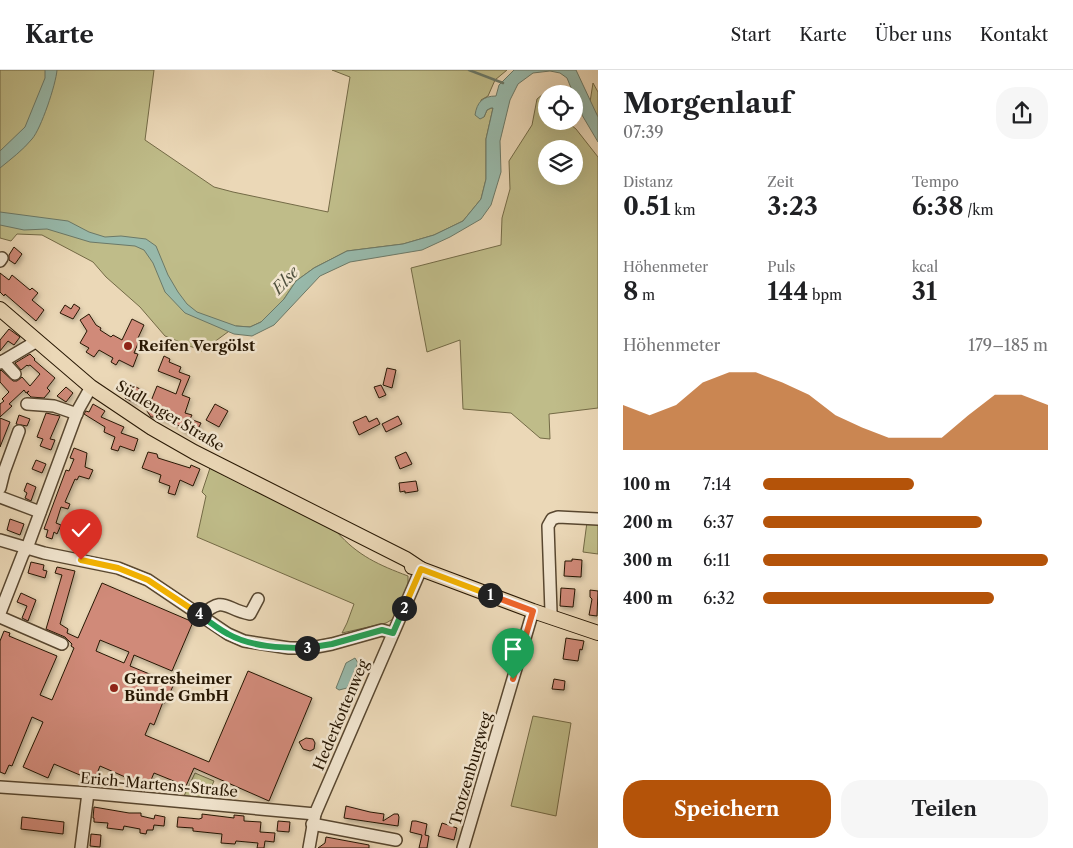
<!DOCTYPE html>
<html lang="de">
<head>
<meta charset="utf-8">
<style>
	body { margin:0; font-family:"Libre Caslon Text",serif; background:#f6f6f6; color:#202124; height:100vh; display:flex; flex-direction:column; font-size:19px; white-space:nowrap }
	* { box-sizing:border-box; margin:0 }
	p { font-size:16px; color:#757577 }
	.icon { flex:none; width:28px; height:28px; fill:none; stroke:currentColor; stroke-width:2; stroke-linecap:round; stroke-linejoin:round }
	.map { position:relative; flex:1; overflow:hidden }
	.panel { display:flex; flex-direction:column; background:#fff; width:475px }
	.panel>* { flex:none }
	.buttons { position:absolute; left:538px; top:15px; display:grid; gap:10px }
	.buttons a { display:grid; place-items:center; width:45px; height:45px; border-radius:50%; background:#fff; box-shadow:0 5px 20px #0002; font-size:25px }
	.pin { position:absolute; display:grid; place-items:center; width:42px; height:42px; color:#fff; margin:-51px -21px; border-radius:50% 50% 50% 0; rotate:-45deg; box-shadow:0 0 5px #0007 }
	.pin .icon { rotate:45deg }
	.km { position:absolute; width:25px; height:25px; margin:-12px; border-radius:50%; background:#222; color:#fff; font-size:14px; line-height:25px; text-align:center }
	.round { display:grid; place-items:center; flex:none; width:52px; height:52px; border-radius:20px; background:#f6f6f6 }
	.headline { display:flex; align-items:center; justify-content:space-between; height:85px; padding:0 25px }
	h1 { font-size:28px; font-weight:700; line-height:38px }
	.figures { display:grid; grid-template-columns:repeat(3,1fr); gap:8px; height:85px; padding:5px 25px }
	.figures div { display:grid; align-content:center }
	.figures b { font-size:25px; font-weight:700 }
	.figures small { font-size:14px; font-weight:400 }
	.figures p { font-size:14px }
	.chart { height:140px; padding:10px 25px }
	.chart p { display:flex; justify-content:space-between }
	.chart svg { width:100%; height:90px; margin-top:5px; fill:#b45309; opacity:.7 }
	.action { display:flex; gap:10px; margin-top:auto; padding:10px 25px }
	.action a { flex:1; height:58px; border-radius:20px; background:#b45309; color:#fff; font-size:20px; font-weight:700; line-height:58px; text-align:center }
	.action a+a { background:#f6f6f6; color:#202124 }
	ul { padding:0 25px; list-style:none; font-size:16px }
	li { display:grid; grid-template-columns:80px 60px 1fr; align-items:center; height:38px }
	li i { height:12px; border-radius:6px; background:#b45309 }
	header { display:flex; align-items:center; gap:30px; box-sizing:border-box; height:70px; padding:0 25px; background:#fff; border-bottom:1px solid #e0e0e0 }
	header strong { font-size:24px }
	nav { display:flex; gap:28px; margin-inline-start:auto; font-size:18px }
	main { display:flex; flex:1; min-height:0 }
	.map>svg:first-child { display:block }
	.green { fill:#bfbc89; stroke:#736a46; fill-rule:evenodd }
	.water { fill:#98baac; stroke:#6b7968 }
	.lines { fill:none; stroke-linecap:round; stroke-linejoin:round }
	.stream { stroke:#6b7968; stroke-width:2.5 }
	.building { fill:#d08a79; stroke:#271703; fill-rule:evenodd; filter:url(#shadow) }
	.minor-casing { stroke:#584730; stroke-width:14 }
	.major-casing { stroke:#271703; stroke-width:16 }
	.minor { stroke:#f2e6d0; stroke-width:11 }
	.major { stroke:#ebd8b7; stroke-width:14 }
	.split-1-casing { stroke:#fff; stroke-width:10 }
	.split-2-casing { stroke:#fff; stroke-width:10 }
	.split-3-casing { stroke:#fff; stroke-width:10 }
	.split-4-casing { stroke:#fff; stroke-width:10 }
	.split-5-casing { stroke:#fff; stroke-width:10 }
	.split-1 { stroke:#f0652b; stroke-width:6 }
	.split-2 { stroke:#f5b400; stroke-width:6 }
	.split-3 { stroke:#22a559; stroke-width:6 }
	.split-4 { stroke:#22a559; stroke-width:6 }
	.split-5 { stroke:#f5b400; stroke-width:6 }
	.poi-dot { fill:#8f2418; stroke:#f2e6d0; stroke-width:2 }
	.labels { text-anchor:middle; stroke-width:5; stroke-linejoin:round; paint-order:stroke }
	.poi-label { font-size:15px; font-weight:bold; fill:#271703; stroke:#f2e6d0; text-anchor:start }
	.street-label { font-size:15px; fill:#271703; stroke:#f2e6d0 }
	.water-label { font-size:16px; font-style:italic; fill:#4f503e; stroke:#f2e6d0 }
</style>
</head>
<body>
<header>
<strong>Karte</strong>
<nav><a>Start</a><a>Karte</a><a>Über uns</a><a>Kontakt</a></nav>
</header>
<main>
<div class="map">
<svg width="598" height="778" viewBox="0 0 598 778">
	<defs>
		<filter id="shadow"><feDropShadow dx="1.5" dy="2.5" stdDeviation="2.5" flood-color="#0004"/></filter>
	</defs>
	<rect width="100%" height="100%" fill="#ebd8b7"/>
	<filter id="stains"><feTurbulence type="fractalNoise" baseFrequency=".004" numOctaves="4"/><feColorMatrix values="0 0 0 0 .2 0 0 0 0 .09 0 0 0 0 .02 0 0 0 .5 -.17"/></filter>
	<radialGradient id="worn" r=".72"><stop offset=".6" stop-color="#630" stop-opacity="0"/><stop offset="1" stop-color="#630" stop-opacity=".3"/></radialGradient>
	<g class="green">
		<path d="M0 0H154L145 70 214 117 233 122 328 142 350 7 332 0H507L495 10 488 26 481 30 484 47 487 40 491 38H493L486 69V109L481 129 463 151 434 165 403 174 347 181 314 198 296 211 284 229 261 252 250 257 236 256 202 281 165 266 140 237 106 207 93 192 42 165 17 164 11 171 0 168Z"/>
		<path d="M593 13 598 22V47L590 32Z"/>
		<path d="M543 24 546 25V51H566L576 59 598 87V338L549 344 550 369 540 368 511 343 463 339 460 270 427 282 411 198 501 175 502 148 510 119 509 91 532 55 537 29ZM546 79H574V106H546Z"/>
		<path d="M210 398 337 462C358 486 379 495 408 506V517L393 549 386 553 342 563 347 553 354 534 197 467 206 426 202 422Z"/>
		<path d="M587 452H598V484L583 482Z"/>
		<path d="M533 646 571 653 556 746 511 736Z"/>
		<path d="M195 703 214 711 206 729 184 726Z"/>
	</g>
	<g class="water">
		<path d="M45 0H57C56 14 41 59 32 69 23 80 11 89 0 98V81L25 57 45 8Z"/>
		<path d="M514 0H576L598 47V72L582 45 567 8 560 3 550 1 533 3 518 14 510 30 500 71 501 102 491 135 481 149 450 167 422 180 350 192 320 206 274 255 252 266 234 264 185 243 165 222 153 193 144 180 135 176 90 172 47 159 24 160 0 155V142L68 151 89 162 105 167 121 166 146 169 156 176 168 205 178 222 187 234 197 242 236 256 250 257 261 252 284 229 296 211 314 198 347 181 403 174 434 165 463 151 481 129 486 109V69L493 38H491L487 40 484 47 480 49 475 45C477 32 483 26 496 26L499 15Z"/>
		<path d="M355 588 358 593 347 618 339 620 336 618 346 593Z"/>
	</g>
	<g class="lines">
		<path class="stream" d="M469 0 503 13"/>
	</g>
	<g class="building">
		<path d="M14 177 22 184 15 194 9 190V185Z"/>
		<path d="M0 203 9 210 12 205 30 220 32 218 38 223 32 230 44 240 36 251 5 224 4 226 0 222Z"/>
		<path d="M74 234 80 238 73 249 60 243 65 235 71 239Z"/>
		<path d="M89 244 96 255 101 258 100 260 111 267 113 265 122 270 132 249 144 255 138 268 140 269 134 283 138 284 133 297 119 290 116 295 111 292 113 288 99 280 94 287 86 282 89 278 80 273 87 261 80 250Z"/>
		<path d="M9 259 20 267 14 275 8 271 0 281V270Z"/>
		<path d="M30 284 35 289 34 290 55 308 47 318 50 321 44 328 31 327 27 323 29 321 26 323 24 320 9 334 12 336 0 347V334L4 331 2 329 9 322 0 312V301L1 300 13 311H17L22 307 30 316 40 304 30 295 28 296 27 295 21 300 15 293Z"/>
		<path d="M164 286 170 289 169 292 181 297 179 302 190 306 182 325 190 328 185 343 192 345 190 349 201 353 197 361 195 360 193 365 181 360 182 357 158 347H151L147 341 157 316 176 324 181 310 158 301Z"/>
		<path d="M387 298 396 300 392 318 383 315Z"/>
		<path d="M132 315 144 321 137 334 125 328Z"/>
		<path d="M381 315 386 325 379 328 374 317Z"/>
		<path d="M66 317 73 323 66 332 57 326Z"/>
		<path d="M93 334 105 341 101 347 124 357 121 363 138 369 134 381 120 376 118 381 111 379 115 367 104 362 105 357 84 344 86 341 89 342Z"/>
		<path d="M215 334 228 341 219 357 206 350Z"/>
		<path d="M46 343 60 346 50 369 55 370 51 380 40 376 43 369 37 367Z"/>
		<path d="M19 345 30 349 27 356 16 354Z"/>
		<path d="M366 346 369 352 377 348 380 354 359 365 353 352Z"/>
		<path d="M398 346 402 354 386 362 382 354Z"/>
		<path d="M0 348 10 352 0 377Z"/>
		<path d="M74 378 87 383 85 397 93 400 89 409 79 406 77 410 75 409 65 432 70 434 68 439 61 437 56 453 61 455 57 464 54 462 52 469 46 467 48 460 44 459 66 400 69 401 74 389 70 388Z"/>
		<path d="M148 382 157 384 158 388 190 398 191 395 200 399 193 416 180 410 175 425 168 423 170 416 159 412 161 405 142 398Z"/>
		<path d="M406 382 412 394 400 399 395 387Z"/>
		<path d="M36 390 46 394 42 403 32 399Z"/>
		<path d="M416 411 418 421 405 423V421L400 422 399 413Z"/>
		<path d="M27 413 36 417 31 431 25 428 27 423 24 421Z"/>
		<path d="M10 449 24 454 20 465 7 460Z"/>
		<path d="M572 489 582 490 581 507 564 506 565 491H572Z"/>
		<path d="M31 492 44 495 43 500 47 501 45 508 28 503Z"/>
		<path d="M57 497 75 501 60 554 68 559 67 563 78 568 102 513 193 552 172 601 134 585 130 596 174 614 165 633 163 632 154 655 150 653 145 665 209 692 248 601 312 628 269 731 194 698 186 716 154 703 148 717 100 696 94 711 54 694 48 708 23 697 43 652 32 647 12 696 9 695 5 704 0 702V571L4 561 10 563 9 566 57 586 40 625 52 630 74 578 71 576 72 574 65 567 46 559 62 505 55 503ZM100 570 129 582 124 593 96 581Z"/>
		<path d="M561 518 575 519 573 537 560 536Z"/>
		<path d="M590 520 598 521 597 546 589 545 592 529 590 527Z"/>
		<path d="M21 523 36 530 28 551 22 548 27 536 17 532Z"/>
		<path d="M566 568 584 571 582 580 580 579 578 591 563 589Z"/>
		<path d="M554 609 565 611 564 620 552 619Z"/>
		<path d="M306 668 313 669 315 673 314 679 310 681 303 679 299 672Z"/>
		<path d="M346 736 370 742 384 744 383 751 394 744H398L399 747 398 756 344 748Z"/>
		<path d="M94 737 129 743H141V746L154 749 155 745 165 747 164 756 154 755 153 760H147L146 764 140 763V759L124 756 123 760 107 758 108 753 94 752V748H93Z"/>
		<path d="M202 744 234 748V745L244 746V751L261 752 260 762 275 763 274 772 265 771 264 778H257L258 773 236 771 235 774 221 773 222 764 193 761V758L177 757 178 747 199 749 202 748Z"/>
		<path d="M22 747 64 752 63 764 21 759Z"/>
		<path d="M278 751 290 752 289 762 277 761Z"/>
		<path d="M412 751H416L427 754 425 765 429 766 427 778H419L422 765 410 762Z"/>
		<path d="M442 753 457 758 454 770 438 766Z"/>
		<path d="M91 764 101 765 100 777 90 776Z"/>
		<path d="M326 767 369 775V778H318L325 773Z"/>
	</g>
	<g class="lines">
		<g class="minor-casing">
			<g id="minor">
				<path d="M0 191 2 188"/>
				<path d="M3 291 15 304"/>
				<path d="M0 293 37 271"/>
				<path d="M27 334 54 336 77 344"/>
				<path d="M0 418 4 402 19 361"/>
				<path d="M0 427 40 442"/>
				<path d="M0 470 44 483 118 498 148 510 228 564 244 571 289 578H311L332 574 382 560 393 563"/>
				<path d="M0 543 23 484 27 478 78 340 91 317"/>
				<path d="M201 546C225 524 225 540 250 544L258 529"/>
				<path d="M0 547 62 574"/>
				<path d="M549 547 551 542 548 456 552 449 558 447 598 449"/>
				<path d="M0 717 88 723 315 744"/>
				<path d="M312 754 396 770"/>
				<path d="M81 778 88 723"/>
				<path d="M309 778 315 744 421 499"/>
				<path d="M463 778 533 541"/>
			</g>
		</g>
		<g class="major-casing">
			<g id="major">
				<path d="M0 239 91 317 152 358 194 382 406 489 421 499"/>
				<path d="M412 497 421 499 533 541 598 563"/>
			</g>
		</g>
		<use href="#minor" class="minor"/>
		<use href="#major" class="major"/>
	</g>
	<g class="lines">
		<g class="split-1-casing">
			<path id="split-1" d="M490 525 533 541 513 609"/>
		</g>
		<g class="split-2-casing">
			<path id="split-2" d="M404 538 421 499 490 525"/>
		</g>
		<g class="split-3-casing">
			<path id="split-3" d="M307 578 332 574 382 560 393 563 404 538"/>
		</g>
		<g class="split-4-casing">
			<path id="split-4" d="M199 544C208 551 218 559 228 564 251 577 282 578 307 578"/>
		</g>
		<g class="split-5-casing">
			<path id="split-5" d="M81 490 118 498 148 510 199 544"/>
		</g>
		<use href="#split-1" class="split-1"/>
		<use href="#split-2" class="split-2"/>
		<use href="#split-3" class="split-3"/>
		<use href="#split-4" class="split-4"/>
		<use href="#split-5" class="split-5"/>
	</g>
	<g class="poi-dot">
		<circle cx="128" cy="276" r="5"/>
		<circle cx="114" cy="618" r="5"/>
	</g>
	<g class="labels">
		<g class="poi-label">
			<text x="138" y="281">Reifen Vergölst</text>
			<text x="124" y="614">Gerresheimer<tspan x="124" dy="17">Bünde GmbH</tspan></text>
		</g>
		<g class="street-label">
			<text transform="translate(170 346) rotate(31)" y="5">Südlenger Straße</text>
			<text transform="translate(341 645) rotate(-67)" y="5">Hederkottenweg</text>
			<text transform="translate(471 699) rotate(-74)" y="5">Trotzenburgweg</text>
			<text transform="translate(159 715) rotate(5)" y="5">Erich-Martens-Straße</text>
		</g>
		<g class="water-label">
			<text transform="translate(285 210) rotate(-47)" y="6">Else</text>
		</g>
	</g>
	<rect width="100%" height="100%" filter="url(#stains)"/>
	<rect width="100%" height="100%" fill="url(#worn)"/>
</svg>
<div class="buttons">
<a><svg class="icon" aria-label="locate" viewBox="0 0 24 24"><circle cx="12" cy="12" r="6"/><path d="M12 2v4M12 18v4M2 12h4M18 12h4"/></svg></a>
<a><svg class="icon" aria-label="layers" viewBox="0 0 24 24"><path d="M12 4l9 5-9 5-9-5zM3 14l9 5 9-5"/></svg></a>
</div>
<div class="pin" style="left:513px;top:609px;background:#1e9e55"><svg class="icon" aria-label="arrive" viewBox="0 0 24 24"><path d="M6 21V4h12l-3 4 3 4H6"/></svg></div>
<div class="pin" style="left:81px;top:490px;background:#d93025"><svg class="icon" aria-label="check" viewBox="0 0 24 24"><path d="M5 12l5 5 9-10"/></svg></div>
<b class="km" style="left:490px;top:525px">1</b>
<b class="km" style="left:404px;top:538px">2</b>
<b class="km" style="left:307px;top:578px">3</b>
<b class="km" style="left:199px;top:544px">4</b>
</div>
<section class="panel">
<div class="headline"><div><h1>Morgenlauf</h1><p>07:39</p></div><a class="round"><svg class="icon" aria-label="share" viewBox="0 0 24 24"><path d="M12 15V3M7 8l5-5 5 5M5 13v7h14v-7"/></svg></a></div>
<div class="figures">
<div><p>Distanz</p><b>0.51<small> km</small></b></div>
<div><p>Zeit</p><b>3:23</b></div>
<div><p>Tempo</p><b>6:38<small> /km</small></b></div>
</div>
<div class="figures">
<div><p>Höhenmeter</p><b>8<small> m</small></b></div>
<div><p>Puls</p><b>144<small> bpm</small></b></div>
<div><p>kcal</p><b>31</b></div>
</div>
<div class="chart"><p><span>Höhenmeter</span>179–185 m</p>
<svg viewBox="0 0 160 44" preserveAspectRatio="none"><path d="M0 44V22L10 27L20 22L30 11L40 6L50 6L60 11L70 17L80 27L90 33L100 38L110 38L120 38L130 27L140 17L150 17L160 22V44z"/></svg>
</div>
<ul>
<li><b>100 m</b>7:14<i style="width:53%"></i></li>
<li><b>200 m</b>6:37<i style="width:77%"></i></li>
<li><b>300 m</b>6:11<i style="width:100%"></i></li>
<li><b>400 m</b>6:32<i style="width:81%"></i></li>
</ul>
<div class="action"><a>Speichern</a><a>Teilen</a></div>
</section>
</main>
</body>
</html>
